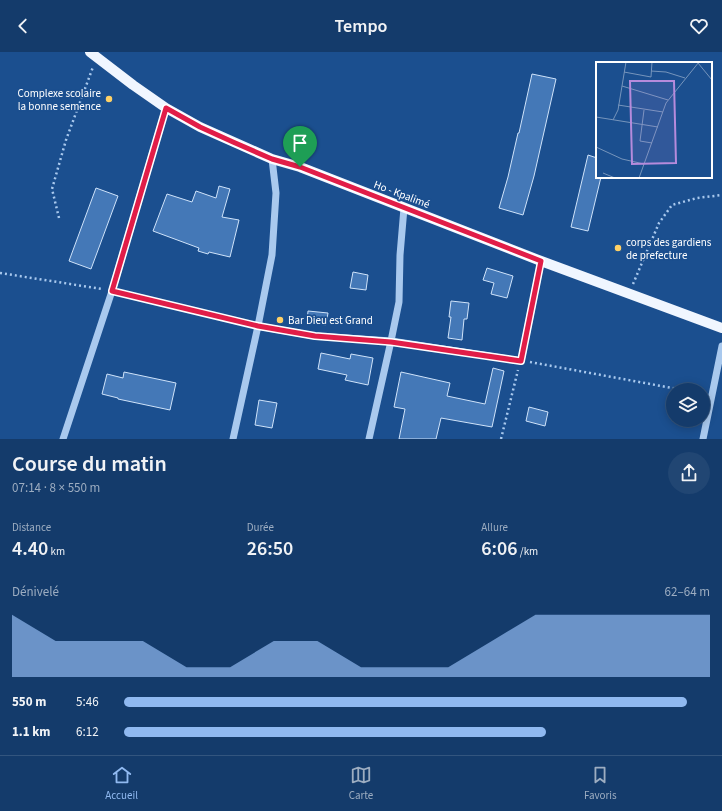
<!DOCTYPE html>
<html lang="fr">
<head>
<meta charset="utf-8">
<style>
	body { margin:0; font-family:"Source Sans 3",sans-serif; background:#214673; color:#f1f3f6; height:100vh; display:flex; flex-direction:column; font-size:15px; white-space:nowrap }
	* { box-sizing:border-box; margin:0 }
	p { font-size:13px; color:#9dadc1 }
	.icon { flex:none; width:22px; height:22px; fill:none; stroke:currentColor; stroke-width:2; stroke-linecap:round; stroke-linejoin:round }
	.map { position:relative; height:387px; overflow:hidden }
	.details { display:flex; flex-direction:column; background:#143b6b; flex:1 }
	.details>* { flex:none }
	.tools { position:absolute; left:666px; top:331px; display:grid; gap:8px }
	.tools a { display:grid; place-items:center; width:44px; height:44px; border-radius:50%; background:#143b6b; box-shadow:0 2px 10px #0003,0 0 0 1px #33557e; font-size:20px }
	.pin { position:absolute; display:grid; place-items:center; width:34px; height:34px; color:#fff; margin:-41px -17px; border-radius:50% 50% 50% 0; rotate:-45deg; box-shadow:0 0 4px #0007 }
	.pin .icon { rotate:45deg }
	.round { display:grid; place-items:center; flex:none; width:42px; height:42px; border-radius:21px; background:#214673 }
	.head { display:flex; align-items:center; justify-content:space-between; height:68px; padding:0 12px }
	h1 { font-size:22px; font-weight:600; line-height:30px }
	.metrics { display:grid; grid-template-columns:repeat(3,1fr); gap:6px; height:68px; padding:4px 12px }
	.metrics div { display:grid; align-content:center }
	.metrics b { font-size:20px; font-weight:600 }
	.metrics small { font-size:11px; font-weight:400 }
	.metrics p { font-size:11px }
	.chart { height:112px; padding:8px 12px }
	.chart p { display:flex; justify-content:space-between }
	.chart svg { width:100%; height:72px; margin-top:4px; fill:#90b9f0; opacity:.7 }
	ul { padding:0 12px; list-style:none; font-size:13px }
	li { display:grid; grid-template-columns:64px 48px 1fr; align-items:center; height:30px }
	li i { height:10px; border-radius:5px; background:#90b9f0 }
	header { display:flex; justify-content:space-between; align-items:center; height:52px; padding:0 12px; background:#143b6b; font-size:18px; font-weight:600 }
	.dock { display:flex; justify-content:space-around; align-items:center; height:56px; border-top:1px solid #33557e; background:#143b6b; font-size:11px; color:#9dadc1 }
	.dock a { display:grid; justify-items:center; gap:2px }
	.dock .on { color:#90b9f0 }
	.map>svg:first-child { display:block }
	.building { fill:#4478b7; stroke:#cfe3fa }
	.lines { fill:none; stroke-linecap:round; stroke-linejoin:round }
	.path { stroke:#a9c9ee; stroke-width:2.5; stroke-dasharray:2 3; stroke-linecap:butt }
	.minor { stroke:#a9c9ee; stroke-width:7 }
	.major { stroke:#f0f6ff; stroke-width:10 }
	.route-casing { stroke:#fff; stroke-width:8 }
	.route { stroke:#e11d48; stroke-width:5 }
	.poi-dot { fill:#ffd166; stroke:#1b4f8f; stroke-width:1.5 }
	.labels { text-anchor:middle; stroke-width:3.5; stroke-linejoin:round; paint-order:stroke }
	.poi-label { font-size:11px; fill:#fff; stroke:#1b4f8f; text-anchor:start }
	.street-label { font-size:11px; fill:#fff; stroke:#1b4f8f }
	.inset-road { fill:none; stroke:#7695bc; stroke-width:1 }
	.view { fill:#b68bdc; fill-opacity:0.15; stroke:#b68bdc; stroke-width:2 }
	.inset-edge { fill:none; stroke:#fff; stroke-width:2 }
</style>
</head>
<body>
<header><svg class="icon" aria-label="back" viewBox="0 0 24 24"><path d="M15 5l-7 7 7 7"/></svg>Tempo<svg class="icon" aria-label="heart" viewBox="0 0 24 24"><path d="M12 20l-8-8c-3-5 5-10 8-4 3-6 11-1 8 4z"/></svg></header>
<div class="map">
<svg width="722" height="387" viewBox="0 0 722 387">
	<rect width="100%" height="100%" fill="#1b4f8f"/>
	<g class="building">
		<path d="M532 22 556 27 534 124 523 163 499 156 508 125 518 81H519Z"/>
		<path d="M588 103 597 106V125H601L588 179 571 175Z"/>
		<path d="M219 134 230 137 222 165 239 168 230 205 209 200 208 202 198 199 199 196 153 179 167 142 192 150 196 139 216 146Z"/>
		<path d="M96 136 118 144 91 217 69 209Z"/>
		<path d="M487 216 513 224 507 246 491 242 494 231 483 228Z"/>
		<path d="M353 220 368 223 366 238 350 236Z"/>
		<path d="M451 249 469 251 467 267H464L462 288 448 286 451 265H449Z"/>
		<path d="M308 259 328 261 326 273 307 270Z"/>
		<path d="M321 301 350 307 351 302 373 306 368 333 345 328 347 323 318 317Z"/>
		<path d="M493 316 504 319 492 375 441 366 436 387H399L405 357 394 355 401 320 450 331 447 344 485 352Z"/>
		<path d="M124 320 176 331 170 358 118 347V346L102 342 107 322 123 326Z"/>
		<path d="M259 348 277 351 272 376 255 373Z"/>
		<path d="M529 355 548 360 545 374 526 369Z"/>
	</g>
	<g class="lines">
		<g class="path">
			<path d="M59 166 52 137 66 88 93 15"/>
			<path d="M0 221 102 237"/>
			<path d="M633 232 659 171 672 153 697 146 722 143"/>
			<path d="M121 241 248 272"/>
			<path d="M530 310 683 338"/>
			<path d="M501 387 518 318"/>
		</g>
		<g class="minor">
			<path d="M258 274 315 284 391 289 521 309 541 209"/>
			<path d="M63 387 112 239 166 56"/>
			<path d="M233 387 258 274 272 203 276 141 272 107"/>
			<path d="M369 387 391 289 399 250 400 203 404 156"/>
			<path d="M703 387 722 294"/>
		</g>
		<path class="major" d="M90 0 133 33 166 56 200 75 272 107 300 115 541 209 722 276"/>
	</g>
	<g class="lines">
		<g class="route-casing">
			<path id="route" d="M166 56 200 75 233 90 272 107 300 115 541 209 521 309 391 290 315 284 258 274 112 239Z"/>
		</g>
		<use href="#route" class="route"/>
	</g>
	<g class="poi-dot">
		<circle cx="109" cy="47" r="4"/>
		<circle cx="618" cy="196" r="4"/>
		<circle cx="280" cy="268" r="4"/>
	</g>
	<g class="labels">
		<g class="poi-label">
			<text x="101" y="45" text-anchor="end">Complexe scolaire<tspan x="101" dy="13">la bonne semence</tspan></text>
			<text x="626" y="194">corps des gardiens<tspan x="626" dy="13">de prefecture</tspan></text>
			<text x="288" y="272">Bar Dieu est Grand</text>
		</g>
		<g class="street-label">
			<text transform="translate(402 142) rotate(21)" y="4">Ho - Kpalimé</text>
		</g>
	</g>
	<g transform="translate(596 10)">
		<rect width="116" height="116" fill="#1b4f8f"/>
		<path class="inset-road" d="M102 1 116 18M55 9 70 10 89 16M28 10 55 15 56 0M26 24 72 38M22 43 67 50M48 48 44 79 56 81M0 55 62 65M17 58 22 48 30 0M0 85 26 97 48 102M7 111 19 116M43 116 70 41 103 0"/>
		<path class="view" d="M34 19H78L80 101 36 102Z"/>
		<rect width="116" height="116" class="inset-edge"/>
	</g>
</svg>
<div class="tools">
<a><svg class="icon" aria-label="layers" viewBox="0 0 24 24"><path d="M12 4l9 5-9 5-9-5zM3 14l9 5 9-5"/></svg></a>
</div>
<div class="pin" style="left:300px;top:115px;background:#1e9e55"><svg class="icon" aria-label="arrive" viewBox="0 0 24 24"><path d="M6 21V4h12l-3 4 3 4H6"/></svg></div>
</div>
<section class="details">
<div class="head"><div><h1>Course du matin</h1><p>07:14 · 8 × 550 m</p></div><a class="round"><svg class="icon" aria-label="share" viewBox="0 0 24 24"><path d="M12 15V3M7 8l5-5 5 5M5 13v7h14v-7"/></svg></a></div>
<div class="metrics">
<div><p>Distance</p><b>4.40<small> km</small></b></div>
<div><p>Durée</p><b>26:50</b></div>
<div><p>Allure</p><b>6:06<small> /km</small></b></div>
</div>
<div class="chart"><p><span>Dénivelé</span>62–64 m</p>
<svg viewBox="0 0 160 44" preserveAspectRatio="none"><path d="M0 44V6L10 22L20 22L30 22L40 38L50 38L60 22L70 22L80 38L90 38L100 38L110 22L120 6L130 6L140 6L150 6L160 6V44z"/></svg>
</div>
<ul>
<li><b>550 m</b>5:46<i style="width:96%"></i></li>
<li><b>1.1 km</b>6:12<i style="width:72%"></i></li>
</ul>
</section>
<nav class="dock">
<a class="on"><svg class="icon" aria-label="home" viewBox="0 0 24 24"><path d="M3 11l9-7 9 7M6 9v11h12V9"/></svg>Accueil</a>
<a><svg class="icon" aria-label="map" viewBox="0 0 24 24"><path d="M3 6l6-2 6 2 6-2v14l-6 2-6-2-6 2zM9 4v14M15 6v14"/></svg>Carte</a>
<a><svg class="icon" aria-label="saved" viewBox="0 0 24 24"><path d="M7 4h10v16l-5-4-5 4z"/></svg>Favoris</a>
</nav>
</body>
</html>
